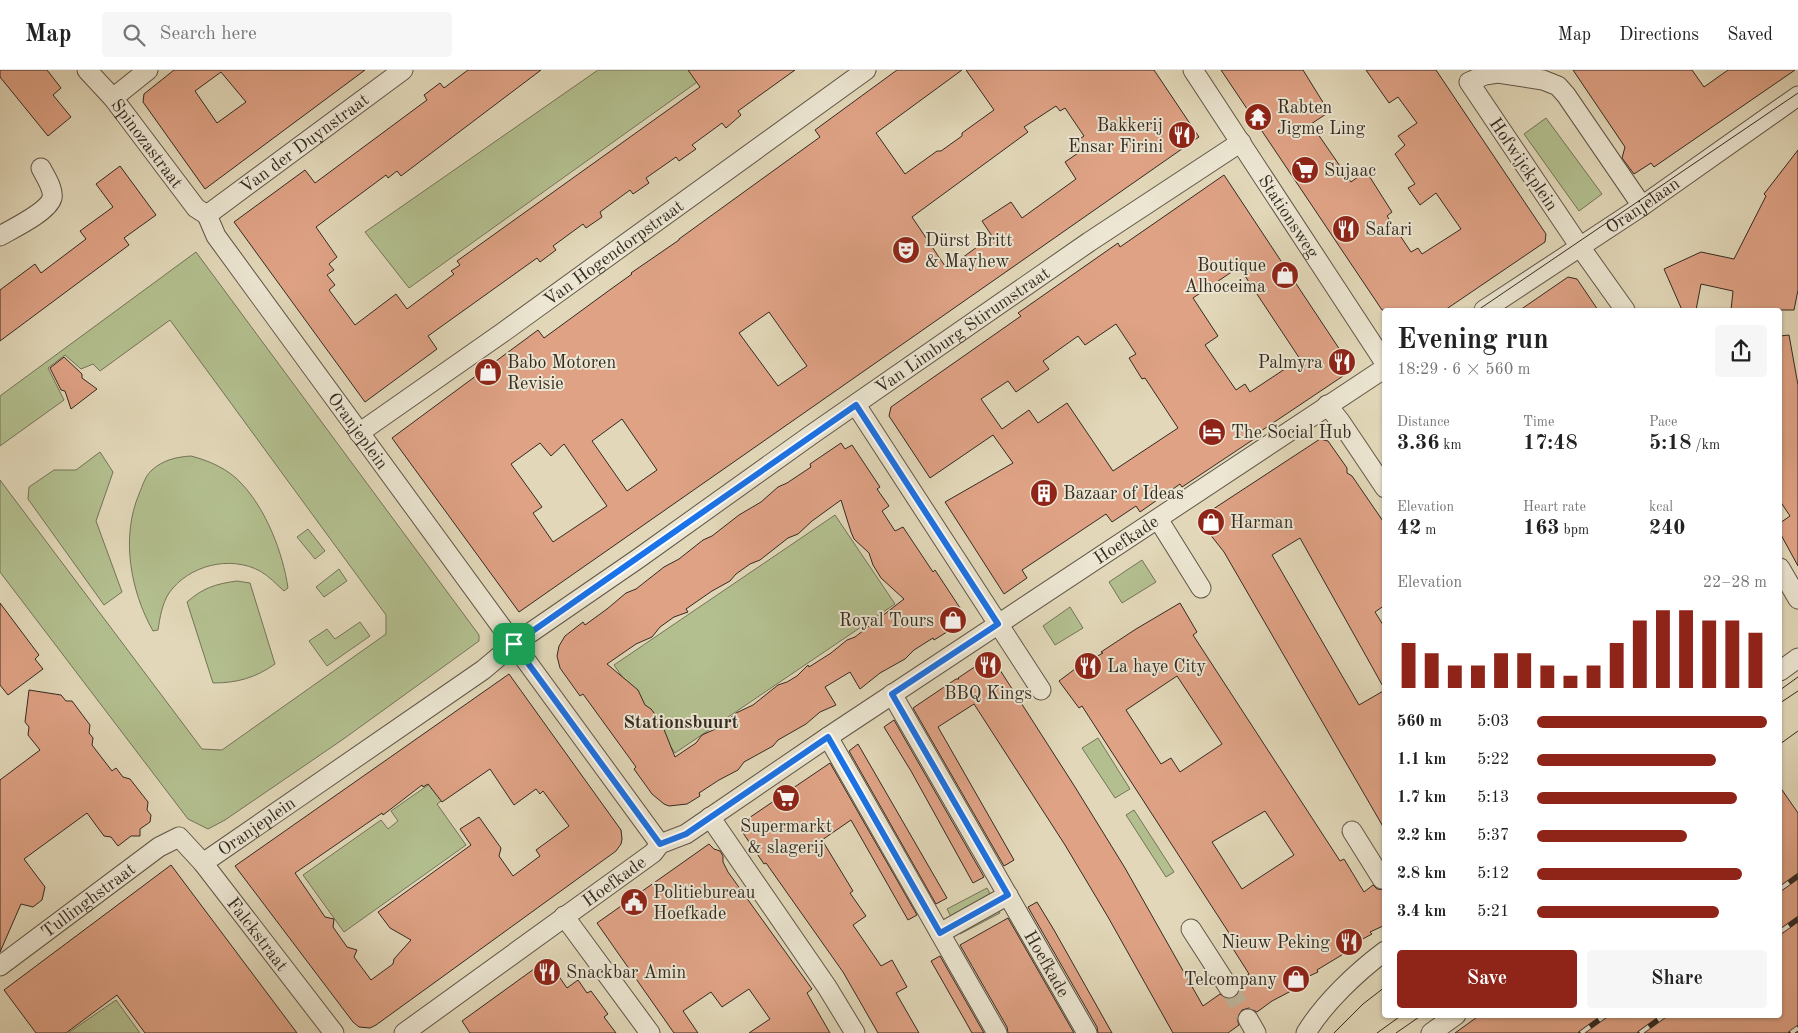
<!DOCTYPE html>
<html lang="en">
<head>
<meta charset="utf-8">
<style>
	body { margin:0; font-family:"Old Standard TT",serif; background:#f6f6f6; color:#222; height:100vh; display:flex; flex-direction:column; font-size:19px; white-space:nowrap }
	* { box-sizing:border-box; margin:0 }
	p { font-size:16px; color:#767676 }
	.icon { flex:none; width:28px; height:28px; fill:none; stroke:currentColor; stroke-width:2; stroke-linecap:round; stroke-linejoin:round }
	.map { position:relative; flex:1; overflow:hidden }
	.sheet { position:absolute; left:1382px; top:238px; width:400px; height:710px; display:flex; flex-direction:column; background:#fff; border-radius:5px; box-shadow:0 1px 4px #0004 }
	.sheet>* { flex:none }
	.pin { position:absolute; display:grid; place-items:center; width:42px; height:42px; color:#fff; margin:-21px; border-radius:10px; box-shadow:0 2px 8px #0006 }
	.round { display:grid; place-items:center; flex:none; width:52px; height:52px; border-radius:5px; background:#f6f6f6 }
	.head { display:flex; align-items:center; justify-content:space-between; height:85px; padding:0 15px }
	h1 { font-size:28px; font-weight:800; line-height:38px }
	.metrics { display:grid; grid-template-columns:repeat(3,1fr); gap:8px; height:85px; padding:5px 15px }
	.metrics div { display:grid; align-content:center }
	.metrics b { font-size:21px; font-weight:800 }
	.metrics small { font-size:14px; font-weight:400 }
	.metrics p { font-size:14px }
	.chart { height:140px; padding:10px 15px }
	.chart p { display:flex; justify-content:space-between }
	.chart svg { width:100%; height:90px; margin-top:5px; stroke:#8f2418; stroke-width:6 }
	.cta { display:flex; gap:10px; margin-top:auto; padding:10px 15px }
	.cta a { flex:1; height:58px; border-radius:5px; background:#8f2418; color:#fff; font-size:20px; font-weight:800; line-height:58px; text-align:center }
	.cta a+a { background:#f6f6f6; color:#222 }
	ul { padding:0 15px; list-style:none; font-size:16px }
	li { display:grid; grid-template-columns:80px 60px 1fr; align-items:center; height:38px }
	li i { height:12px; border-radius:6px; background:#8f2418 }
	header { display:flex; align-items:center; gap:30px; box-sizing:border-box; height:70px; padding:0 25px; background:#fff; border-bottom:1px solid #e0e0e0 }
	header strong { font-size:24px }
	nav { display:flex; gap:28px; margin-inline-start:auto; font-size:18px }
	.search { width:350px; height:45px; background:#f6f6f6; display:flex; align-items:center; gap:12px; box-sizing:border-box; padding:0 18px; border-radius:5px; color:#767676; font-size:19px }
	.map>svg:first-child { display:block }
	.green { fill:#b3bf8f; stroke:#747458 }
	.building { fill:#dfa285; stroke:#342a22; fill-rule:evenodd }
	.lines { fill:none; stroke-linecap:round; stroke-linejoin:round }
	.street-tunnel { stroke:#bfb59b; stroke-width:19; stroke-dasharray:19 9; stroke-linecap:butt }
	.street-casing { stroke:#605648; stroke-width:21 }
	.street { stroke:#ece6d2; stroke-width:19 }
	.tram { stroke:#342a22; stroke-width:1 }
	.rail-casing { stroke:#342a22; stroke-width:5.5 }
	.rail { stroke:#ece6d2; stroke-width:4; stroke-dasharray:11; stroke-linecap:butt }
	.route-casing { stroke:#fff; stroke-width:10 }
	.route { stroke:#1a73e8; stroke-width:6 }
	.labels { text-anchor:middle; stroke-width:4; stroke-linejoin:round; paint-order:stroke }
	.poi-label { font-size:18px; fill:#342a22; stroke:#ece6d2; text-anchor:start }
	.street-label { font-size:18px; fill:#342a22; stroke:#ece6d2 }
	.neighbourhood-label { font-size:19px; font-weight:bold; fill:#342a22; stroke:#ece6d2 }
</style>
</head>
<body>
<header>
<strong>Map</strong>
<div class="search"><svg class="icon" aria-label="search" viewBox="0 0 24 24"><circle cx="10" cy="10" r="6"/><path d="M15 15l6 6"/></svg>Search here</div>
<nav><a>Map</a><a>Directions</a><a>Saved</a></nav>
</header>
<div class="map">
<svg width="1798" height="963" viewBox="0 0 1798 963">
	<rect width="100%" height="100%" fill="#e2d8b9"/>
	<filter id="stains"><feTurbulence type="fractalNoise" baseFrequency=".004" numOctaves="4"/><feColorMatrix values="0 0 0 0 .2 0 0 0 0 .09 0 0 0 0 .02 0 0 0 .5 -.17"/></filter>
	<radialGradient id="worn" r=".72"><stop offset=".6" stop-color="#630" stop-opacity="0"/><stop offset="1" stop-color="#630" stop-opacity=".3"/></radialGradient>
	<g class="green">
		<path d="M598 0H714L409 218 365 162Z"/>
		<path d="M1546 48 1602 124 1579 141 1524 64Z"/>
		<path d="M196 182 479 565V571L342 670 225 750 208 759 188 749 0 502V410L202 679 222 680 386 564V545L170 250 100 301 93 294 81 299 65 285 48 298 64 330 0 376V326Z"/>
		<path d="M100 382 113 402 96 451 122 522 104 535 28 429 29 417 54 400H76Z"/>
		<path d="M191 386C210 391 228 399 241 413 266 439 283 483 288 518L284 521C276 514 269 506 260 501 230 485 189 495 169 523 162 534 160 547 158 560L153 561C130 520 121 467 139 424 143 415 145 406 152 400 163 390 176 387 191 386Z"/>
		<path d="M835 445 895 534 675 683 614 595Z"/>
		<path d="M308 459 325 481 315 489 297 467Z"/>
		<path d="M1142 490 1156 512 1122 533 1109 512Z"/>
		<path d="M339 499 347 511 324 527 316 517Z"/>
		<path d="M237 511 250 513 275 594C255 608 237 613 213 613L187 532C203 518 215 514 237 511Z"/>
		<path d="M1070 537 1083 558 1055 575 1043 556Z"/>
		<path d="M360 552 370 566 327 596 309 571 327 559 335 569Z"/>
		<path d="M1098 668 1130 719 1115 728 1082 678Z"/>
		<path d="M461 692 473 709 437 734 466 775 344 862 303 805 381 750 388 759 398 751 391 741Z"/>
		<path d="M1134 740 1174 802 1166 807 1126 745Z"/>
		<path d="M987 818 1000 843 960 864 947 839Z"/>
		<path d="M116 930 140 963H68Z"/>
	</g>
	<g class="building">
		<path d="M0 0H47L61 18 53 25 71 47 48 66 0 7Z"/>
		<path d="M174 0H365L205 119 143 32 144 24ZM221 2 246 32 217 53 195 21Z"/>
		<path d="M468 0H541L401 106 397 101 388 108 386 105 316 157 337 187 329 194 334 200 327 205 335 215 329 220 355 255 396 224 407 239 454 204 451 201 460 195 457 191 700 17 688 0H795L738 41 741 45 726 58 722 53 692 75 696 79 679 91 676 87 646 108 649 113 633 124 630 120 600 142 602 147 586 158 583 154 553 176 556 180 540 192 537 188 428 266 437 279 365 332 234 152 305 100 315 113 427 30 424 25 440 13 444 18Z"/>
		<path d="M897 0H962L876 63 905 104 937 81H941L962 66V63L994 40 966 0H1154L1199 67 519 542 392 368 538 260 544 268 611 219 632 204 631 203 679 170V169L820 67 815 60ZM1056 36 1060 41 1065 38 1084 66 1078 70 1084 79 1065 92 1076 109 1022 148 1011 132 982 151 992 166 947 199 912 147 1028 62 1024 57ZM769 242 807 296 778 316 739 263ZM622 349 657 400 627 421 592 371ZM540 373 551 386 564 374 607 436 553 472 533 443 542 437 511 394Z"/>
		<path d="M1221 0H1303L1329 42 1311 54 1351 112 1366 101 1392 142 1387 146 1411 182 1418 178 1422 184 1461 159 1436 123 1420 135 1408 118 1415 114 1395 84 1405 75 1398 66 1417 53 1398 27 1389 33 1366 0H1436L1546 164 1545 172 1445 240H1382Z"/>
		<path d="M1573 0H1692L1704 17 1728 0H1795L1654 97 1651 93 1634 104 1622 88 1625 77Z"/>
		<path d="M1798 80V220L1794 240H1731L1733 221 1701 214 1696 240H1682L1664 199 1701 182 1734 189 1766 126 1764 124Z"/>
		<path d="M120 96 156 145 124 168 129 175 0 271V220L35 194 41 203 86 169 80 161 113 137 96 114Z"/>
		<path d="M1224 105 1346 289 1343 306 1261 361 1263 363 1182 417 1180 414 1140 442 1136 436 1112 452 1106 444 1022 500 1027 508 1004 524 945 432 1013 393 993 365 930 408 889 346 891 337 1021 246 1018 243 1118 173 1120 177ZM1239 197 1300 289 1250 322 1245 314 1236 320 1205 275 1218 266 1193 228ZM1116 254 1136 284 1129 288 1142 309 1145 308 1178 358 1113 401 1067 333 1038 353 1029 340 1002 359 981 329 1008 311 1016 322 1049 299 1043 291 1078 266 1085 275Z"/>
		<path d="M1568 207 1577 209 1598 240H1520Z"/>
		<path d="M1789 265 1798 315V496L1780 463V453L1790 446 1780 431V266Z"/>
		<path d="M64 287 82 304V308L97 319 71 339 65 321 61 320 50 298Z"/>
		<path d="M1320 369 1328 371 1347 398V403L1352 406 1385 454V535L1375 542 1385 558V760L1224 482 1198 449ZM1300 468 1385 620 1359 635 1272 485Z"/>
		<path d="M841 373 845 379 852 375 880 417 877 419 889 436 882 441 895 461 903 457 933 502 935 500 964 544 963 552 934 570 933 568 914 580 905 589 880 603 860 619 850 602 825 617 836 635 820 642 806 654 778 670 773 676 744 692 738 700 719 710 699 723 700 726 687 734 669 736 664 734 652 724 634 699 636 697 583 624 580 626 560 598 557 586 559 576 565 566 583 552 585 555 607 539 626 523 636 519 664 497 679 489 703 470 712 466 739 445 761 432 778 417 787 413 811 397 810 394ZM841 430 851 462 854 469 869 483 873 495 881 508 904 529 855 567 847 570 831 583 809 597 808 595 797 606 787 612 778 615 753 635 736 643 720 657 702 665 696 673 675 687 661 652 651 639 645 635 638 620 607 594 636 574 652 567 660 557 674 547 688 542 686 539 712 521 730 511 736 504 750 494 760 490 788 468 798 464 812 451Z"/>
		<path d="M0 533 39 585 35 589 43 599 8 625 0 615Z"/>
		<path d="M1180 533 1197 562 1193 565 1340 791 1344 789 1364 822 1373 815 1377 819 1385 820V855L1370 862 1372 864 1357 872 1359 873 1344 881 1345 883 1317 900 1318 902 1303 909 1305 911 1289 919 1291 921 1272 931 1257 942 1249 938 1242 940 1237 948 1239 955 1228 963H1173L1108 847 1065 775 974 634 938 657 1014 790 1004 796 913 638 956 609H959L958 608 991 586 1075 717 1125 798 1203 936 1220 924 1229 929 1235 928 1239 923 1240 917 1238 912 1249 904 1225 866 1229 863 1082 636 1079 638 1059 611 1079 596 1103 583 1101 582 1136 559ZM1177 606 1222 674 1180 702 1171 688 1161 694 1126 640ZM1265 741 1294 785 1242 819 1212 772Z"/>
		<path d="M509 604 621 760 622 769 621 774 616 781 376 955 370 958 359 957 353 952 235 796ZM490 699 514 735 536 719 540 724 543 721 569 756 536 780 540 786 513 806 499 786 501 778 479 747 460 759 471 775 378 842 390 858 411 870 394 889 393 894 371 910 354 887 357 880 347 877 333 857 334 849 325 847 295 803 382 743 383 745 422 715 423 717 428 714 442 732Z"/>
		<path d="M29 620 61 625 66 631H72L90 655 89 663 93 668 92 675 112 701 116 698 123 707 130 709 148 732 147 740 151 745 150 752 140 759V766H131L118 776 111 767 104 766 87 743 24 789 45 817 42 830 33 837 21 834 0 882V710L40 680 28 665 29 657 25 652Z"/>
		<path d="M894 650 984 807 973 813 911 701 884 657Z"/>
		<path d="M858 674 947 828 936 834 849 681Z"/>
		<path d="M830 693 917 845 908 850 851 750 822 770 853 821 850 823 866 846 853 855 881 896 892 890 907 917 896 923 919 963H878L843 902 766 793 764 794 741 760 743 752Z"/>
		<path d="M1780 717 1798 743V963H1455L1480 945H1780Z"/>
		<path d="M709 774 714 779 720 781 723 786V792L728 802 812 919 807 923 830 963H749L770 949 749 919 722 937 711 922 683 941 698 963H674L597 853Z"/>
		<path d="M171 795 297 963H145L117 925 66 963H36L4 920Z"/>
		<path d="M1037 832 1054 860 1112 963H1098L1097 957 1028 837Z"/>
		<path d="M1008 848 1074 963H1008L1007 957 960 875Z"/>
		<path d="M940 886 984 963H972L963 947 931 891Z"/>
		<path d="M551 895 567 918 578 910 587 923 591 921 608 944 604 947 616 963H470L462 951 534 899 538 904Z"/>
	</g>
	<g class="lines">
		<path class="street-tunnel" d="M1229 918 1248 949"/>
		<g class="street-casing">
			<g id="street">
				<path id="s1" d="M87 0 113 28 196 138 207 145"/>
				<path id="s2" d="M1193 0 1385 293"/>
				<path d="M113 28 148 0"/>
				<path id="s3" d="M207 145 216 166 660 774"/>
				<path id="s4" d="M207 145 403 0"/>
				<path d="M0 166C12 159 48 142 52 128 54 119 45 106 41 98"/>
				<path id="s5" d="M1484 240 1642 136 1798 26"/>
				<path d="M1625 240 1578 174 1469 12 1485 5 1498 3 1543 10 1558 16 1566 25 1642 136"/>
				<path d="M856 335 1041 620"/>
				<path d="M1327 335 1340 351 1385 418"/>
				<path id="s6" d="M359 363 502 263 866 0"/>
				<path d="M1158 449 1201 518"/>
				<path d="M1780 498 1798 529"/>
				<path d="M1780 601 1798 588"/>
				<path id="s7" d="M892 624 1087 963"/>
				<path d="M828 667 997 963"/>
				<path d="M710 747 827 917 855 963"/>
				<path d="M1352 761 1382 809"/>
				<path id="s8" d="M203 793 483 600 514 574 639 488 811 365 1089 172 1241 72"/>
				<path d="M564 846 650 963"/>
				<path d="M1191 859 1229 918"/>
				<path d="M940 863 1008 825"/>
				<path id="s9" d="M0 896 159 777 179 767 203 793 334 963"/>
				<path d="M1248 949 1256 963"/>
				<path id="s10" d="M404 963 653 783 660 774 686 764 828 667 1385 298"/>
				<path d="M1306 963C1324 933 1357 902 1385 881"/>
				<path d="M1431 963 1456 945"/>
			</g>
		</g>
		<use href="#street" class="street"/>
		<g class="tram">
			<path d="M1478 240 1798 23"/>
			<path d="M1780 620 1798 607"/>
			<path d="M1780 633 1798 621"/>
			<path d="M1780 674 1798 661"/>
			<path d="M1334 963 1363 934 1385 917"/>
			<path d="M1377 963 1402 945"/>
			<path d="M1396 963 1422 945"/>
		</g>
		<g class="rail-casing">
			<g id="rail">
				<path d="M1780 819 1798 806"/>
				<path d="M1780 862 1798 849"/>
				<path d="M1581 963 1606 945"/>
				<path d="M1640 963 1665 945"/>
				<path d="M1791 963 1798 958"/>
			</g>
		</g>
		<use href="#rail" class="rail"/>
	</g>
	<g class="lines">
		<g class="route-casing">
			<path id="route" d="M856 335 998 554 892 624 1008 825 940 863 828 667 686 764 660 774 514 574Z"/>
		</g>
		<use href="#route" class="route"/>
	</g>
	<defs>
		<g id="temple-disc" transform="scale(1.4375)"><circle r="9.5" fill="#8f2418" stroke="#ece6d2"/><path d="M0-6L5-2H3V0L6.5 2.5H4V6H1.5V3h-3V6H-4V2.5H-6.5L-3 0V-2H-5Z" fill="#fff"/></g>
		<g id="restaurant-disc" transform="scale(1.4375)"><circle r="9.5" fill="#8f2418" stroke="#ece6d2"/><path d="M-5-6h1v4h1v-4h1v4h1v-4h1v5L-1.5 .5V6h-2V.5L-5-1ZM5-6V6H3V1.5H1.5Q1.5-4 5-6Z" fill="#fff"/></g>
		<g id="supermarket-disc" transform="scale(1.4375)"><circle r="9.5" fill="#8f2418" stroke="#ece6d2"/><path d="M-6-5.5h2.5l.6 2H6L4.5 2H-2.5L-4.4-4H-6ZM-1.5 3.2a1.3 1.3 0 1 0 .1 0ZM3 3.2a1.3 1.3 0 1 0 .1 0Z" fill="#fff"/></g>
		<g id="theatre-disc" transform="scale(1.4375)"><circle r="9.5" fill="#8f2418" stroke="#ece6d2"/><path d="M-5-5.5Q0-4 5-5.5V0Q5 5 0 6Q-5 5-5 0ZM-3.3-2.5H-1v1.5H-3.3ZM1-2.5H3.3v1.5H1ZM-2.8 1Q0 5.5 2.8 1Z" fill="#fff"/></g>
		<g id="shop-disc" transform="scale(1.4375)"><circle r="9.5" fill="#8f2418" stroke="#ece6d2"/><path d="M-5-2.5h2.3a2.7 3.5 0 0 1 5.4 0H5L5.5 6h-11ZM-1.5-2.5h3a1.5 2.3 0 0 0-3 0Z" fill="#fff"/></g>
		<g id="hotel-disc" transform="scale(1.4375)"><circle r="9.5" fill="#8f2418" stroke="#ece6d2"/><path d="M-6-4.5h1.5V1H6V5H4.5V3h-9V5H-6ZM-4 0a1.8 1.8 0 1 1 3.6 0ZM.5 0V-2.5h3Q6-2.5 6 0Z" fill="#fff"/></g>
		<g id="building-disc" transform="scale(1.4375)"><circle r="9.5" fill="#8f2418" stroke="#ece6d2"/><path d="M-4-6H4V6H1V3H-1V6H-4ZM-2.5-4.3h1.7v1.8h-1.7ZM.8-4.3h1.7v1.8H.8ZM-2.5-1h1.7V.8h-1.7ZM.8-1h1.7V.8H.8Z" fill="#fff"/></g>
		<g id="civic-disc" transform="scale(1.4375)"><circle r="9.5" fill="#8f2418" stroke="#ece6d2"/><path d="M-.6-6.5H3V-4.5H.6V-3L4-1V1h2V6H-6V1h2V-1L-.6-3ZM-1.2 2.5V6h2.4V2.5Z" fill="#fff"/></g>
	</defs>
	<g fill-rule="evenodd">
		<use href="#temple-disc" x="1258" y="47"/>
		<use href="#restaurant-disc" x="1182" y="65"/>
		<use href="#supermarket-disc" x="1305" y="100"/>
		<use href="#restaurant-disc" x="1346" y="159"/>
		<use href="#theatre-disc" x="906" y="180"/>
		<use href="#shop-disc" x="1285" y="205"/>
		<use href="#restaurant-disc" x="1342" y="292"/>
		<use href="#shop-disc" x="488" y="302"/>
		<use href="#hotel-disc" x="1212" y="362"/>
		<use href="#building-disc" x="1044" y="423"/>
		<use href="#shop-disc" x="1211" y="452"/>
		<use href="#shop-disc" x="953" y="550"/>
		<use href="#restaurant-disc" x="988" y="595"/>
		<use href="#restaurant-disc" x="1088" y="596"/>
		<use href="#supermarket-disc" x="786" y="728"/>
		<use href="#civic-disc" x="634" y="832"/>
		<use href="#restaurant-disc" x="1349" y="872"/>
		<use href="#restaurant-disc" x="547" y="902"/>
		<use href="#shop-disc" x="1296" y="909"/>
	</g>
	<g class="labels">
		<g class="poi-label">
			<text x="1277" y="43">Rabten<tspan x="1277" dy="21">Jigme Ling</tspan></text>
			<text x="1163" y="61" text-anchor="end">Bakkerij<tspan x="1163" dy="21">Ensar Firini</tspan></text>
			<text x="1324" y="106">Sujaac</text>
			<text x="1365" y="165">Safari</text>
			<text x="925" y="176">Dürst Britt<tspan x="925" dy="21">&amp; Mayhew</tspan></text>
			<text x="1266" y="201" text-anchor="end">Boutique<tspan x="1266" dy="21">Alhoceima</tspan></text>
			<text x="507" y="298">Babo Motoren<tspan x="507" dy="21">Revisie</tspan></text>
			<text x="1323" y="298" text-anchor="end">Palmyra</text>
			<text x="1231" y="368">The Social Hub</text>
			<text x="1063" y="429">Bazaar of Ideas</text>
			<text x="1230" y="458">Harman</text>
			<text x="934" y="556" text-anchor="end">Royal Tours</text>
			<text x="1107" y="602">La haye City</text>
			<text x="988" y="629" text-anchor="middle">BBQ Kings</text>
			<text x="786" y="762" text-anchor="middle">Supermarkt<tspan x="786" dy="21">&amp; slagerij</tspan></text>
			<text x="653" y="828">Politiebureau<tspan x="653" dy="21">Hoefkade</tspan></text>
			<text x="1330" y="878" text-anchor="end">Nieuw Peking</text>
			<text x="566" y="908">Snackbar Amin</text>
			<text x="1277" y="915" text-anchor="end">Telcompany</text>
		</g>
		<g class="street-label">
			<text dy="6" stroke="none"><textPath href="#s4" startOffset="121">Van der Duynstraat</textPath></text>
			<text dy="6" stroke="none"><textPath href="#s1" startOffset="95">Spinozastraat</textPath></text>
			<text transform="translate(1524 94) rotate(56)" y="6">Hofwijckplein</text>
			<text dy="6" stroke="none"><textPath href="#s5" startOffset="190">Oranjelaan</textPath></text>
			<text dy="6" stroke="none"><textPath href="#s2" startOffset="175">Stationsweg</textPath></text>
			<text dy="6" stroke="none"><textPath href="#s6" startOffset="312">Van Hogendorpstraat</textPath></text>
			<text dy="6" stroke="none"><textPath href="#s8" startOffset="928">Van Limburg Stirumstraat</textPath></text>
			<text dy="6" stroke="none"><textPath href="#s3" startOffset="264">Oranjeplein</textPath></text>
			<text dy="6" stroke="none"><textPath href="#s10" startOffset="876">Hoefkade</textPath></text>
			<text dy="6" stroke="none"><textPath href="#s8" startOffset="65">Oranjeplein</textPath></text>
			<text dy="6" stroke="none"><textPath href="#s10" startOffset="259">Hoefkade</textPath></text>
			<text dy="6" stroke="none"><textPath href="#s9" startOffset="110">Tullinghstraat</textPath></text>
			<text dy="6" stroke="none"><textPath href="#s9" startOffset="346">Falckstraat</textPath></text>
			<text dy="6" stroke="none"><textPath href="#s7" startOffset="311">Hoefkade</textPath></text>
		</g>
		<g class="neighbourhood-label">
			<text x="681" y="658">Stationsbuurt</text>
		</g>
	</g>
	<rect width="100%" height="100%" filter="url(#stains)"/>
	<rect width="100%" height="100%" fill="url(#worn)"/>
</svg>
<div class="pin" style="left:514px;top:574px;background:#1e9e55"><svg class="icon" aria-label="arrive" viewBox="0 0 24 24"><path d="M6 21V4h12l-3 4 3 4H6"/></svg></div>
<section class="sheet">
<div class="head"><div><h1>Evening run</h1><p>18:29 · 6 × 560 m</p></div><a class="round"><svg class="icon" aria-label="share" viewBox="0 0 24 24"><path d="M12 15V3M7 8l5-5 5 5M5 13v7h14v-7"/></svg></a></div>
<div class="metrics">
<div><p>Distance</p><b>3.36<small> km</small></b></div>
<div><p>Time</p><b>17:48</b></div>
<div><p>Pace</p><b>5:18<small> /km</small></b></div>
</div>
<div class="metrics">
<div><p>Elevation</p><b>42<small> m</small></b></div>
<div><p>Heart rate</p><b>163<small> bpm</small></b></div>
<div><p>kcal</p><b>240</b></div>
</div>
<div class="chart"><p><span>Elevation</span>22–28 m</p>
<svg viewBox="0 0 160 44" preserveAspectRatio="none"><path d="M5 44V22M15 44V27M25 44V33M35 44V33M45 44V27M55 44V27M65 44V33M75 44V38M85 44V33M95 44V22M105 44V11M115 44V6M125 44V6M135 44V11M145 44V11M155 44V17"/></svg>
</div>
<ul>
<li><b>560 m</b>5:03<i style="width:100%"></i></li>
<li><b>1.1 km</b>5:22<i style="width:78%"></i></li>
<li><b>1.7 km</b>5:13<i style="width:87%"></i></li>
<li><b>2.2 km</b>5:37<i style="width:65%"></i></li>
<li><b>2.8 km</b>5:12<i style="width:89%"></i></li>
<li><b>3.4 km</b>5:21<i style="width:79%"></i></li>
</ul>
<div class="cta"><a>Save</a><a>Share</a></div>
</section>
</div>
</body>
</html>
